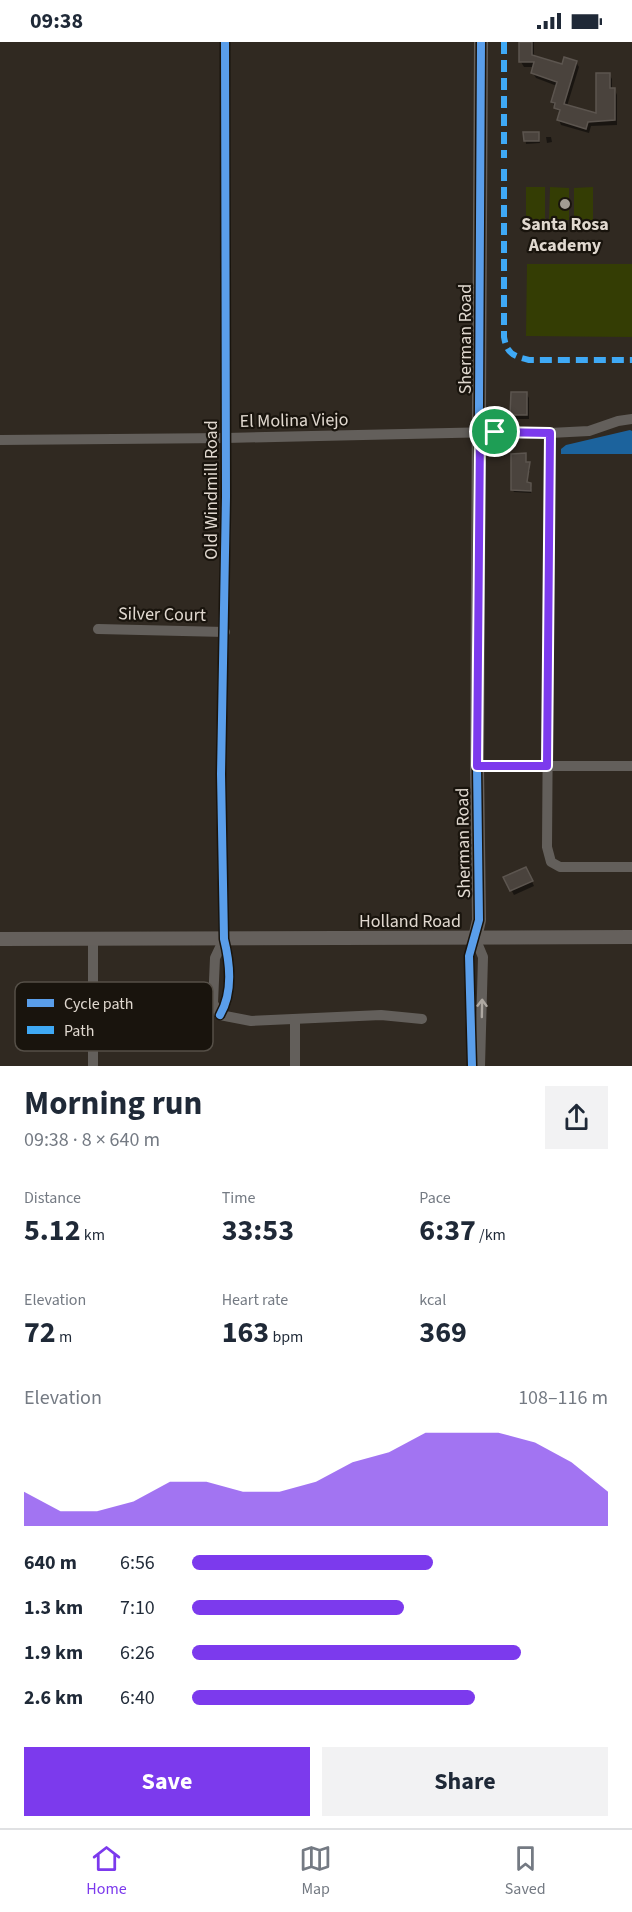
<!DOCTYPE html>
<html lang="en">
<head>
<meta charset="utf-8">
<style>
	body { margin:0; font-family:"Source Sans 3",sans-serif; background:#f2f2f3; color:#1f2937; height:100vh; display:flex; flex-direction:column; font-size:22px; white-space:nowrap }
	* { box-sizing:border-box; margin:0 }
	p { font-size:20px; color:#747a83 }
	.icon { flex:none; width:33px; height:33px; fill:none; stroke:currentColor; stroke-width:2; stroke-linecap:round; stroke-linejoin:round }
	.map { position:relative; height:1024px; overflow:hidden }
	.side { display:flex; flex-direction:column; background:#fff; flex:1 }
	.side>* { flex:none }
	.pin { position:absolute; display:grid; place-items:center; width:51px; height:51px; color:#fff; margin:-26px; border:3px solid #fff; border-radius:50%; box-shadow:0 2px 6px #0007 }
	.round { display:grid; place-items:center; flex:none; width:63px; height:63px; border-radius:0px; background:#f2f2f3 }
	.headline { display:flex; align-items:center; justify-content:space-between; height:102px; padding:0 24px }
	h1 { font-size:33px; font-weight:700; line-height:45px }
	.figures { display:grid; grid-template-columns:repeat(3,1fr); gap:9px; height:102px; padding:6px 24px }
	.figures div { display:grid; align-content:center }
	.figures b { font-size:30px; font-weight:700 }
	.figures small { font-size:16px; font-weight:400 }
	.figures p { font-size:16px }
	.chart { height:168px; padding:12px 24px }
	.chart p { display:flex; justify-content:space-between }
	.chart svg { width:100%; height:108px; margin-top:6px; fill:#7c3aed; opacity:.7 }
	.button { display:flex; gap:12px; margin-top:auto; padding:12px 24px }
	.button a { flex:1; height:69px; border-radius:0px; background:#7c3aed; color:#fff; font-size:24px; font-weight:700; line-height:69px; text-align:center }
	.button a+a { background:#f2f2f3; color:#1f2937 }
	ul { padding:0 24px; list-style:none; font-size:20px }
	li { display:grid; grid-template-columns:96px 72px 1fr; align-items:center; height:45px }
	li i { height:15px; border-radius:8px; background:#7c3aed }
	.status { display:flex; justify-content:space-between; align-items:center; height:42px; padding:0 30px; background:#fff; direction:ltr }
	.status svg { height:16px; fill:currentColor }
	.menu { display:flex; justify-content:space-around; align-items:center; height:84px; border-top:2px solid #e0e1e3; background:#fff; font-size:16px; color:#747a83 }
	.menu a { display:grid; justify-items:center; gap:3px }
	.menu .selected { color:#7c3aed }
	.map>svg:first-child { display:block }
	.green { fill:#343d04 }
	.water { fill:#1c639d }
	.shadow { fill:#0007 }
	.building { fill:#4a433d; stroke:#5c554f; stroke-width:1.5 }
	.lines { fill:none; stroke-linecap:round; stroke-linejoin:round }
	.street { stroke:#635f5b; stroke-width:10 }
	.secondary { stroke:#65605c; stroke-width:14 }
	.quiet { stroke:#3fa9f5; stroke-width:6; stroke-dasharray:12 6; stroke-linecap:butt }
	.cycleway-casing { stroke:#19140d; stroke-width:11 }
	.cycleway { stroke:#5a9eea; stroke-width:8 }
	.oneway { stroke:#aea8a1 }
	.route-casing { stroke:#fff; stroke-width:12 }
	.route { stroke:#7c3aed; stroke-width:8 }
	.poi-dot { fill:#a29b92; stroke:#19140d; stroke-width:2 }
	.labels { text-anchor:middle; stroke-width:4.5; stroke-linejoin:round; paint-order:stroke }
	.poi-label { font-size:18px; font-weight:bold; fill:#e0d8cf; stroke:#19140d }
	.street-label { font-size:18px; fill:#e0d8cf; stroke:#19140d }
	.key { fill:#19140d; stroke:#554f47; stroke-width:1.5 }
	.key-label { font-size:16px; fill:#e0d8cf }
</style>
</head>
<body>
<div class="status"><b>09:38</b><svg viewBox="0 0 49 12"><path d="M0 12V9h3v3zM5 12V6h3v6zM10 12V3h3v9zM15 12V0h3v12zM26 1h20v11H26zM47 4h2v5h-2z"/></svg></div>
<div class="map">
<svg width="632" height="1024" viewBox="0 0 632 1024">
	<rect width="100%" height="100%" fill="#302921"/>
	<g class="green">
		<rect x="526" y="145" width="19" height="33"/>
		<path d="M550 145 569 146V178H549Z"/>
		<path d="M593 145V178H574V146Z"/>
		<path d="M527 222H632V295L526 294Z"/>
	</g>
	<path class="water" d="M630 388 632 389V412H561V407L566 403Z"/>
	<g class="shadow">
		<path d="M521 0H534V15L563 23 576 20 579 25 567 64 597 73 609 32 612 37V48H615L617 53V83L591 84 589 91 561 83 559 78 561 71 557 68 567 71 557 65V68L552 60 557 44 536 36 533 31 534 25H524L521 20Z"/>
		<path d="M525 91H538L540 101 526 102Z"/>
		<path d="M546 95H551L552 100 547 101Z"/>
		<path d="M526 351 529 356V377H515L512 372Z"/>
		<path d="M525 413 527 421 530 424V429H528L527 442 532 445 531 451 514 450 512 447Z"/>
		<path d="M528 831 534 844 514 853 505 836Z"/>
	</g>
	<g class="building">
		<path d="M519 0H532V13L562 22 564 15 577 19 564 62 596 71V31H610V46H615V78L588 80 586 87 557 78 560 68 554 66 555 61 551 60 557 40 531 31 534 20H519Z"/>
		<path d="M523 90H539V99H524Z"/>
		<path d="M511 350H527V373H510Z"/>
		<path d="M526 411V420H530L527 440 531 441V449L511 448V412Z"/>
		<path d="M526 825 533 839 510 849 503 835Z"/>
	</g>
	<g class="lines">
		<g class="street">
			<path d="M550 391 547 805 551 820 560 825H632"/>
			<path d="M0 398 226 396 495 390 550 391 589 389 618 379 632 377"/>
			<path d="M98 587 225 590"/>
			<path d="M477 724H632"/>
			<path d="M475 896 483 915 480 1024"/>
			<path d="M220 973C233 951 230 921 224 897L221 732 226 455 225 0"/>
			<path d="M220 973 251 979 381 973 422 977"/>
			<path d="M220 973 213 961 215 916 224 897"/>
			<path d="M295 977V1024"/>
			<path d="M93 1024V897"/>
			<path d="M472 1024 469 914 475 896"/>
		</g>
		<g class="secondary">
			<path d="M475 896 479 878 477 724 481 0"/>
			<path d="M0 897 632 895"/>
		</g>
		<g class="quiet">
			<path d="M504 0V116"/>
			<path d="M504 127V295C507 312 513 314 529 318H632"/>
		</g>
		<g class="cycleway-casing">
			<g id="cycleway">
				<path d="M220 973C233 951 230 921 224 897L221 732 226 455 225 0"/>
				<path d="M472 1024 469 914 479 878 477 724 481 0"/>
			</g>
		</g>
		<use href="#cycleway" class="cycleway"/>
	</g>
	<defs><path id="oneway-shaft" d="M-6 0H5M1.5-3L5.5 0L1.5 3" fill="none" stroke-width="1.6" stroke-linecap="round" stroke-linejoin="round" transform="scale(1.5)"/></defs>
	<use class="oneway" href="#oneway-shaft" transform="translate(482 966) rotate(-89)"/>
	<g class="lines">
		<g class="route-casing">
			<path id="route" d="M495 390 550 391 547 724H477L480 391Z"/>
		</g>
		<use href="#route" class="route"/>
	</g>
	<circle class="poi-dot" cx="565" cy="162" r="6"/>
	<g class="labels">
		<g class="poi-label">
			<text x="565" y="188">Santa Rosa<tspan x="565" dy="21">Academy</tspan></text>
		</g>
		<g class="street-label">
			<text transform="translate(465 297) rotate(-90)" y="6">Sherman Road</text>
			<text transform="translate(294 378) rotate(-1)" y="6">El Molina Viejo</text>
			<text transform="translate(211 448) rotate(-90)" y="6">Old Windmill Road</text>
			<text transform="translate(162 572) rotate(1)" y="6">Silver Court</text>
			<text transform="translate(463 801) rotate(-91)" y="6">Sherman Road</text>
			<text x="410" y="885">Holland Road</text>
		</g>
	</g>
	<rect x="15" y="940" width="198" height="69" rx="9" class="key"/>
	<rect x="27" y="957" width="27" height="8" fill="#5a9eea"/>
	<rect x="27" y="984" width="27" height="8" fill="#3fa9f5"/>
	<g class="key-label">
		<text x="64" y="967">Cycle path</text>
		<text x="64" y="994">Path</text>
	</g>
</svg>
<div class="pin" style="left:495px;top:390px;background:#1e9e55"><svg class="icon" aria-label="arrive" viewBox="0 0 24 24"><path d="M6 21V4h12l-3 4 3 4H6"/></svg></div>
</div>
<section class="side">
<div class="headline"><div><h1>Morning run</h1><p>09:38 · 8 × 640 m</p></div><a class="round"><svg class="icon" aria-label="share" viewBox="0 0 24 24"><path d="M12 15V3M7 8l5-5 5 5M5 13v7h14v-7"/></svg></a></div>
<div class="figures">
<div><p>Distance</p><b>5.12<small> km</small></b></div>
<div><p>Time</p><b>33:53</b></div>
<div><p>Pace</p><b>6:37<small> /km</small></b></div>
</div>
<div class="figures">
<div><p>Elevation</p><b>72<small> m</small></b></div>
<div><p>Heart rate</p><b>163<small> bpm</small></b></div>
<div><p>kcal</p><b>369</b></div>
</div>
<div class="chart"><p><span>Elevation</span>108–116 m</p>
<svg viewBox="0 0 160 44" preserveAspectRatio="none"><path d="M0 44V30L10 38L20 38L30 34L40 26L50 26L60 30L70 30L80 26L90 18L100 14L110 6L120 6L130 6L140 10L150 18L160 30V44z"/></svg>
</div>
<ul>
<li><b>640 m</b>6:56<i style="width:58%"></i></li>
<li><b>1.3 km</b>7:10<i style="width:51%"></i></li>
<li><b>1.9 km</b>6:26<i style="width:79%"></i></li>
<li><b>2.6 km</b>6:40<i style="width:68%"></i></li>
</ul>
<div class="button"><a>Save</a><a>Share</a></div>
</section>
<nav class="menu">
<a class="selected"><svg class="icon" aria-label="home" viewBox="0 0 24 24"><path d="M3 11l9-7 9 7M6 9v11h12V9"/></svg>Home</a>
<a><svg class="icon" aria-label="map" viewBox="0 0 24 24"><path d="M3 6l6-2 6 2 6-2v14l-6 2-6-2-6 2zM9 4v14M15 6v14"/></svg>Map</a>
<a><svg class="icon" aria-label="saved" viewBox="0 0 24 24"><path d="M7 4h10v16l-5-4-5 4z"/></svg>Saved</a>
</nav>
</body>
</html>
